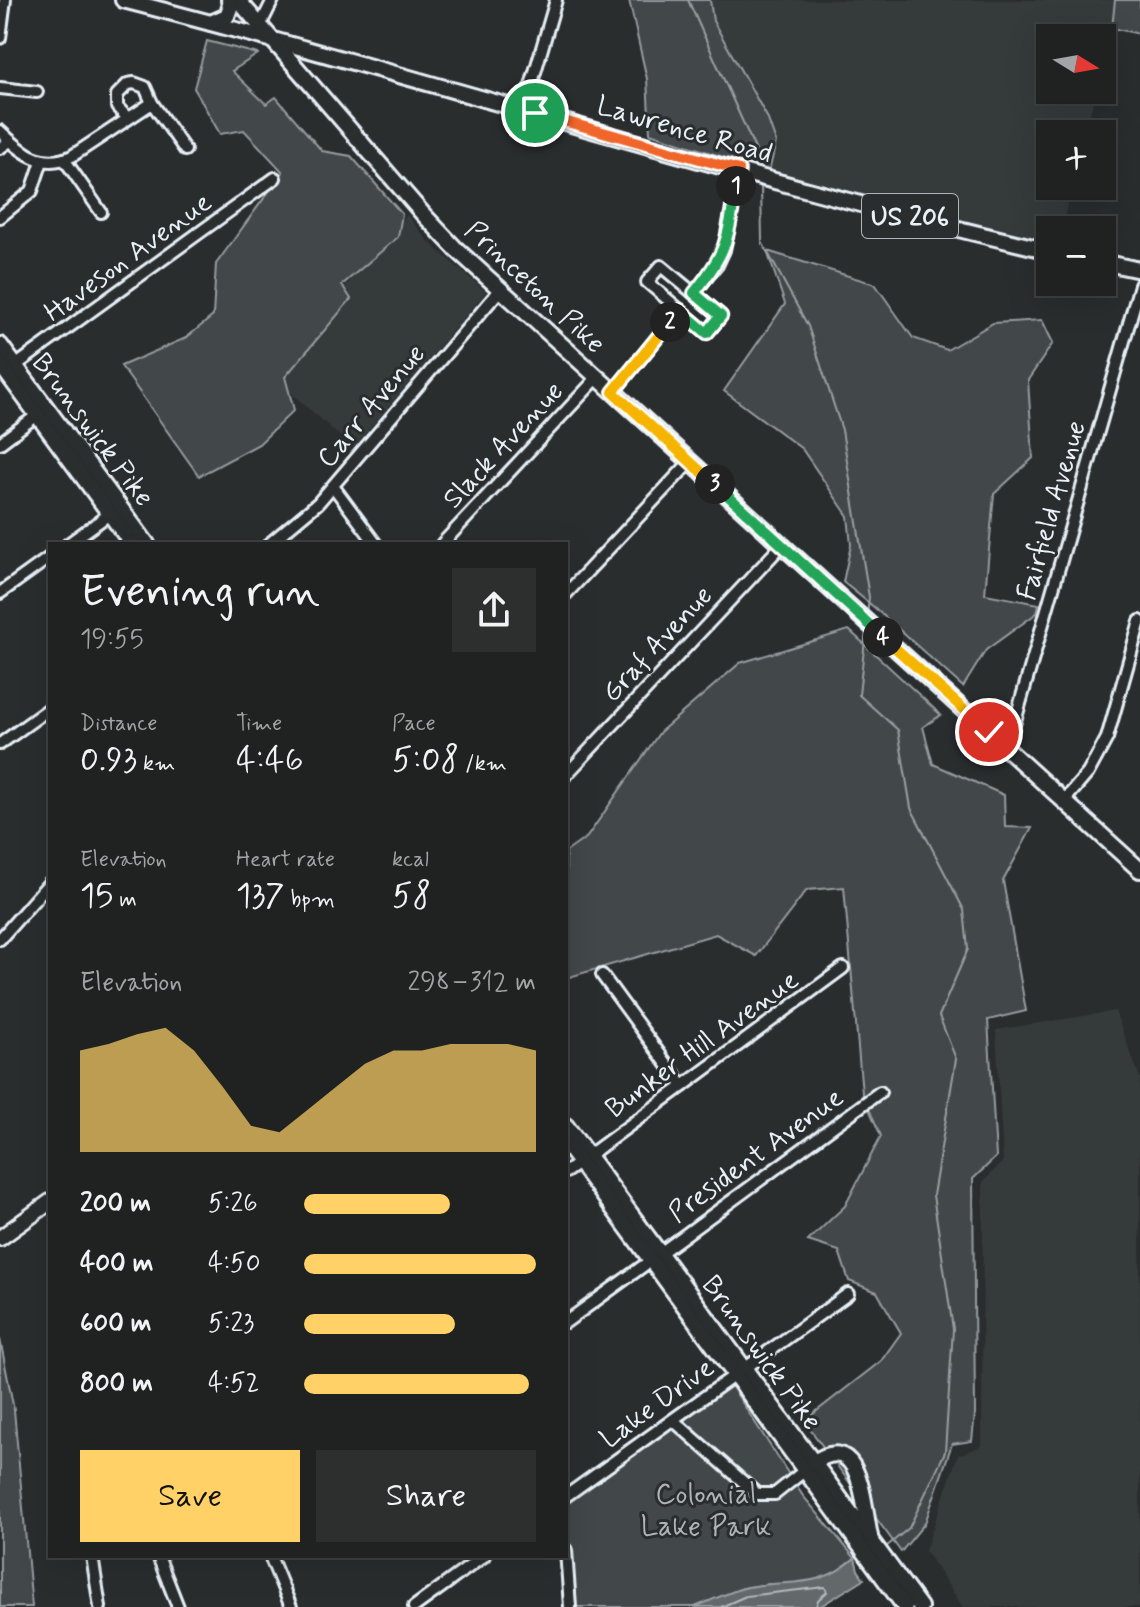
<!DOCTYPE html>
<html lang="en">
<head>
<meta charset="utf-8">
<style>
	body { margin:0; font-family:Mynerve,sans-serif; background:#2d2f2f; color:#f1f3f6; height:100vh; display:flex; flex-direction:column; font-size:30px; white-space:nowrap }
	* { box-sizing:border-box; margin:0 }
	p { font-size:26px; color:#a2a4a5 }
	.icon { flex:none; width:44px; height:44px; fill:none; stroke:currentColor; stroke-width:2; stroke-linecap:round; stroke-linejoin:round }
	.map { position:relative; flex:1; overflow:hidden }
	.panel { position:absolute; left:48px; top:542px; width:520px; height:1016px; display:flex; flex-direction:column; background:#202222; border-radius:0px; box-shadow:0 8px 32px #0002,0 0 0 2px #3d3f40 }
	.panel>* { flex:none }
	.needle { width:52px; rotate:101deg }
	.buttons { position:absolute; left:1036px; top:24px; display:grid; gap:16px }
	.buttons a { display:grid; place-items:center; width:80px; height:80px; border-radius:0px; background:#202222; box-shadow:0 8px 32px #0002,0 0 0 2px #3d3f40; font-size:40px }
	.pin { position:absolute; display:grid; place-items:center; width:68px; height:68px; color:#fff; margin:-34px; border:4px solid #fff; border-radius:50%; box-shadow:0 2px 8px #0007 }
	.km { position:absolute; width:40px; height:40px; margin:-20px; border-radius:50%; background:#222; color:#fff; font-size:22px; line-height:40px; text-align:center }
	.round { display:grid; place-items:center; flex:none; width:84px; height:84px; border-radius:0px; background:#2d2f2f }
	.overview { display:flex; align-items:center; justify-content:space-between; height:136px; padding:0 32px }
	h1 { font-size:44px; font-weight:600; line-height:60px }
	.stats { display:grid; grid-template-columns:repeat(3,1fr); gap:12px; height:136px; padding:8px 32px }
	.stats div { display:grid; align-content:center }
	.stats b { font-size:34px; font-weight:600 }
	.stats small { font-size:22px; font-weight:400 }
	.stats p { font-size:22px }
	.chart { height:224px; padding:16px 32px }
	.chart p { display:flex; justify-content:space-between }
	.chart svg { width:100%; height:144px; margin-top:8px; fill:#ffd166; opacity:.7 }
	.action { display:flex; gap:16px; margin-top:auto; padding:16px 32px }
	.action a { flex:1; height:92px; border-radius:0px; background:#ffd166; color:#111; font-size:32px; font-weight:600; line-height:92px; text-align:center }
	.action a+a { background:#2d2f2f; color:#f1f3f6 }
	ul { padding:0 32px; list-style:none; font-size:26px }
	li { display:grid; grid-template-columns:128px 96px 1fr; align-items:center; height:60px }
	li i { height:20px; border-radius:10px; background:#ffd166 }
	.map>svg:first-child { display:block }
	.built { fill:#363a3b }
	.green { fill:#424648; stroke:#959ca0; stroke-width:2 }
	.water { fill:#63686b; stroke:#989fa3; stroke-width:2 }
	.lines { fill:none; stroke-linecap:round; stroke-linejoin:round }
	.shore { stroke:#b3bac0; stroke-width:2 }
	.stream { stroke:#989fa3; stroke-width:2 }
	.minor-casing { stroke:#e8f1f8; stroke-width:16 }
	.major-casing { stroke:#e8f1f8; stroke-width:20 }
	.minor { stroke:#2a2d2e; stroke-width:10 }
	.major { stroke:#2a2d2e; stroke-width:14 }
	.split-1-casing { stroke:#fff; stroke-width:16 }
	.split-2-casing { stroke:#fff; stroke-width:16 }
	.split-3-casing { stroke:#fff; stroke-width:16 }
	.split-4-casing { stroke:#fff; stroke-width:16 }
	.split-5-casing { stroke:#fff; stroke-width:16 }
	.split-1 { stroke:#f0652b; stroke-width:10 }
	.split-2 { stroke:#22a559; stroke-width:10 }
	.split-3 { stroke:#f5b400; stroke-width:10 }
	.split-4 { stroke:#22a559; stroke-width:10 }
	.split-5 { stroke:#f5b400; stroke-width:10 }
	.labels { text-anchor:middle; stroke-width:6; stroke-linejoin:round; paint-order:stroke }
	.shield { fill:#2a2d2e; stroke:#afb6bb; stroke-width:2 }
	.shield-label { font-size:26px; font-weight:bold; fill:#e8f1f8 }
	.street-label { font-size:28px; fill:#e8f1f8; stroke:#2a2d2e }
	.park-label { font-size:28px; fill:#aeb5ba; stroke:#2a2d2e }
</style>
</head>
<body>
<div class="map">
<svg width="1140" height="1607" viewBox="0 0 1140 1607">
	<rect width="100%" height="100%" fill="#2a2d2e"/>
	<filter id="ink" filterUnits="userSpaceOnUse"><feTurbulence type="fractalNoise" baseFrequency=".0125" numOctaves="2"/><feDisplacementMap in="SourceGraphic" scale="16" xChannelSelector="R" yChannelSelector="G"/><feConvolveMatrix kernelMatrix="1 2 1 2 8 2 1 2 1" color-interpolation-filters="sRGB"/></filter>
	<g filter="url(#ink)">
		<g class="built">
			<path d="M710 0H1115L1112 28 1102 66V38H1050V90H1096L1085 134H1050V186H1072L1061 230H1050V245L769 172 776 142 767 117 713 21Z"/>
			<path d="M407 215 429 242 486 292 353 448 270 374Z"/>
			<path d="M1115 1011 1140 1078V1607H963L925 1551 958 1455 982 1446 983 1182 1003 1161 996 1030Z"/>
		</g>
		<g class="green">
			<path d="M629 0H710L713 21 767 117 776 142 769 172 650 133 647 79Z"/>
			<path d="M1115 0H1140V34L1112 28Z"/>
			<path d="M207 41 258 54 232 71 266 104 276 97 322 151 351 156 402 214 398 237 342 285 351 299 285 377 294 410 259 444 199 476 121 366 186 338 213 316 216 264 283 172 244 130 220 134 194 88Z"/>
			<path d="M767 251 875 284 913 338 947 350 993 323 1042 320 1053 343 1028 380 1033 458 994 494 985 594 1039 604 1037 613 986 650 963 687 875 608 843 582 851 545 848 516 802 449 724 391 785 304Z"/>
			<path d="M849 630 941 715 923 727 933 764 1004 795 1005 827 1032 828 1003 881 1026 1011 988 1020 996 1157 973 1179 975 1413 972 1441 952 1444 925 1523 901 1552 804 1421 881 1361 901 1333 877 1292 849 1281 839 1251 808 1241 845 1206 881 1136 862 1093 844 887 807 890 756 956 716 934 566 978V852L587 837 660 732 740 663Z"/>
			<path d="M0 1339 14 1410 32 1607H0Z"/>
			<path d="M730 1384 803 1496 855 1558 829 1577 796 1584H769L743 1588 695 1607H575L566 1510 568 1502Z"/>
		</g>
		<path class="water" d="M855 1558 858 1570 864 1579 819 1607H695C710 1601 733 1590 748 1587 792 1579 818 1590 855 1558Z"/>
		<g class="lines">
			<path class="shore" d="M721 1607 746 1596 825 1587 827 1592 818 1600 816 1607"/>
			<g class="stream">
				<path d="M688 0 760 160V171"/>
				<path d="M761 182 762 242 808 326 842 430 869 597 867 616"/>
				<path d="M866 630 859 695 898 730 911 808 964 910 968 949 939 1016 956 1059 933 1195 953 1329 945 1452 909 1528 886 1547"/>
			</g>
			<g class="minor-casing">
				<g id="minor">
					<path d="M260 26 273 0"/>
					<path d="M0 38 5 0"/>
					<path d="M0 88 37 92"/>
					<path d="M524 110 556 0"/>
					<path d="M128 118 117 107V95L128 84 134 83 145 87 152 103 185 150"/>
					<path d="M0 131C22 152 41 170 72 156L152 103"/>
					<path d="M0 148 10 141"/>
					<path d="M64 159 101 212"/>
					<path d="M0 217 32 191 42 161"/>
					<path d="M661 266 721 316 707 333 647 282Z"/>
					<path d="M694 293 717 265 724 250 739 170"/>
					<path d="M11 369 275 178"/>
					<path d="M613 392 680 310"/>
					<path d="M0 443 40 413"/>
					<path d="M333 486 376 544"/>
					<path d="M68 544 115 510"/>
					<path d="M269 544 318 503 500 290"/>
					<path d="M442 544 597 378"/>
					<path d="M0 593 50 557"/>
					<path d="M566 594 690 462"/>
					<path d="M0 744 50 708"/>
					<path d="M1007 749 1140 285"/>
					<path d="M566 775 782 545"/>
					<path d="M1064 801 1088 773 1107 738 1140 621"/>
					<path d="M0 939 50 882"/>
					<path d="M602 975 683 1086"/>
					<path d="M588 1156 843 968"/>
					<path d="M566 1172 579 1163"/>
					<path d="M659 1254 880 1092"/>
					<path d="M566 1322 650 1261"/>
					<path d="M744 1369 848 1294"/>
					<path d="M673 1420 757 1494H775L809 1467"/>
					<path d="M566 1496 735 1375"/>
					<path d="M566 1550 570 1607"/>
					<path d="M92 1556 100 1607"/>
					<path d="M158 1556 178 1607"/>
					<path d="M270 1556 291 1607"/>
					<path d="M414 1607 484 1556"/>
				</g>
			</g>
			<g class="major-casing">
				<g id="major">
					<path d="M123 0C433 79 738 179 1050 251"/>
					<path d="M238 0 423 214 456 249 1140 870"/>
					<path d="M211 23 227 16 230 8 229 0"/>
					<path d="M1102 262 1140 270"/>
					<path d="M0 345 147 544"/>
					<path d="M0 364 132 544"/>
					<path d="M566 1126 920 1607"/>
					<path d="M566 1144 905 1607"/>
					<path d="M0 1238 50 1202"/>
					<path d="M813 1463C862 1428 863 1506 870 1536"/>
				</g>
			</g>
			<use href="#minor" class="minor"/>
			<use href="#major" class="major"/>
		</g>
	</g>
	<g class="lines" filter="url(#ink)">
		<g class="split-1-casing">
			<path id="split-1" d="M535 113 739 170 736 186"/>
		</g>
		<g class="split-2-casing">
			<path id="split-2" d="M670 322 680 310 707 333 721 316 694 293C728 251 728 239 736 186"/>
		</g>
		<g class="split-3-casing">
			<path id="split-3" d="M670 322 613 392 715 484"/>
		</g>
		<g class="split-4-casing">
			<path id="split-4" d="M715 484 883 637"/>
		</g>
		<g class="split-5-casing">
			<path id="split-5" d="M883 637 989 732"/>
		</g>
		<use href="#split-1" class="split-1"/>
		<use href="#split-2" class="split-2"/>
		<use href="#split-3" class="split-3"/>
		<use href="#split-4" class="split-4"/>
		<use href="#split-5" class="split-5"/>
	</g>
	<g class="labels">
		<rect class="shield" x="862" y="194" width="96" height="44" rx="6"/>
		<g class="shield-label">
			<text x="910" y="225">US 206</text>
		</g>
		<g class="street-label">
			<text transform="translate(685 128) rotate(16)" y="10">Lawrence Road</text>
			<text transform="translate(127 256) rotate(-36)" y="10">Haveson Avenue</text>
			<text transform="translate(536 286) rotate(43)" y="10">Princeton Pike</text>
			<text transform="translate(370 405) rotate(-50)" y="10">Carr Avenue</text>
			<text transform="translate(94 429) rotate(53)" y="10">Brunswick Pike</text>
			<text transform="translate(502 444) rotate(-47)" y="10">Slack Avenue</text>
			<text transform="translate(1050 510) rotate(-74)" y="10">Fairfield Avenue</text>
			<text transform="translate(656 643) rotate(-47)" y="10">Graf Avenue</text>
			<text transform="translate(701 1043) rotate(-36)" y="10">Bunker Hill Avenue</text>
			<text transform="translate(755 1154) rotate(-36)" y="10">President Avenue</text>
			<text transform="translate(763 1352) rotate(54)" y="10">Brunswick Pike</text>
			<text transform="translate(656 1402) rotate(-36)" y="10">Lake Drive</text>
		</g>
		<g class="park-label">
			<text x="706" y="1503">Colonial<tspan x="706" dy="32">Lake Park</tspan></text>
		</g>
	</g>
</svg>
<div class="buttons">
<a><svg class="needle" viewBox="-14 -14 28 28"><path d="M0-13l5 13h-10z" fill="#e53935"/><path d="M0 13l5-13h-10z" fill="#a2a4a5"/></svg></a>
<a>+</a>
<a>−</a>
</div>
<div class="pin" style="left:535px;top:113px;background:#1e9e55"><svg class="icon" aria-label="arrive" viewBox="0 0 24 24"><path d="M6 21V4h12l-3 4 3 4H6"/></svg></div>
<div class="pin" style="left:989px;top:732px;background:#d93025"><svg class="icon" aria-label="check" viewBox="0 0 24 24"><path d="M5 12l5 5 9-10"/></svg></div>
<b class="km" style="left:736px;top:186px">1</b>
<b class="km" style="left:670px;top:322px">2</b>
<b class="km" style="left:715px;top:484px">3</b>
<b class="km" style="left:883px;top:637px">4</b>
<section class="panel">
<div class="overview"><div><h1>Evening run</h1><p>19:55</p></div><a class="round"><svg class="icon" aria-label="share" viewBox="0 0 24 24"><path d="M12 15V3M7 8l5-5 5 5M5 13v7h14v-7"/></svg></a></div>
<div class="stats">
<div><p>Distance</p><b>0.93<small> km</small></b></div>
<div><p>Time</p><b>4:46</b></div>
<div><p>Pace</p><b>5:08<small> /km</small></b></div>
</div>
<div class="stats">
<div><p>Elevation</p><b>15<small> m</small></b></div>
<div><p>Heart rate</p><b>137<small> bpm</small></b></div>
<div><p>kcal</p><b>58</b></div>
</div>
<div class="chart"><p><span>Elevation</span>298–312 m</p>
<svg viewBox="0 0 160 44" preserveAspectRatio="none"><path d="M0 44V13L10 11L20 8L30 6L40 13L50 24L60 36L70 38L80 31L90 24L100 17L110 13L120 13L130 11L140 11L150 11L160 13V44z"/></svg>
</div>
<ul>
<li><b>200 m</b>5:26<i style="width:63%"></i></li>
<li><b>400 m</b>4:50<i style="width:100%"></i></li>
<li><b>600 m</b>5:23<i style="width:65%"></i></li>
<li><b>800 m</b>4:52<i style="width:97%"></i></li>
</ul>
<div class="action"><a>Save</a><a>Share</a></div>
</section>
</div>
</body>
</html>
